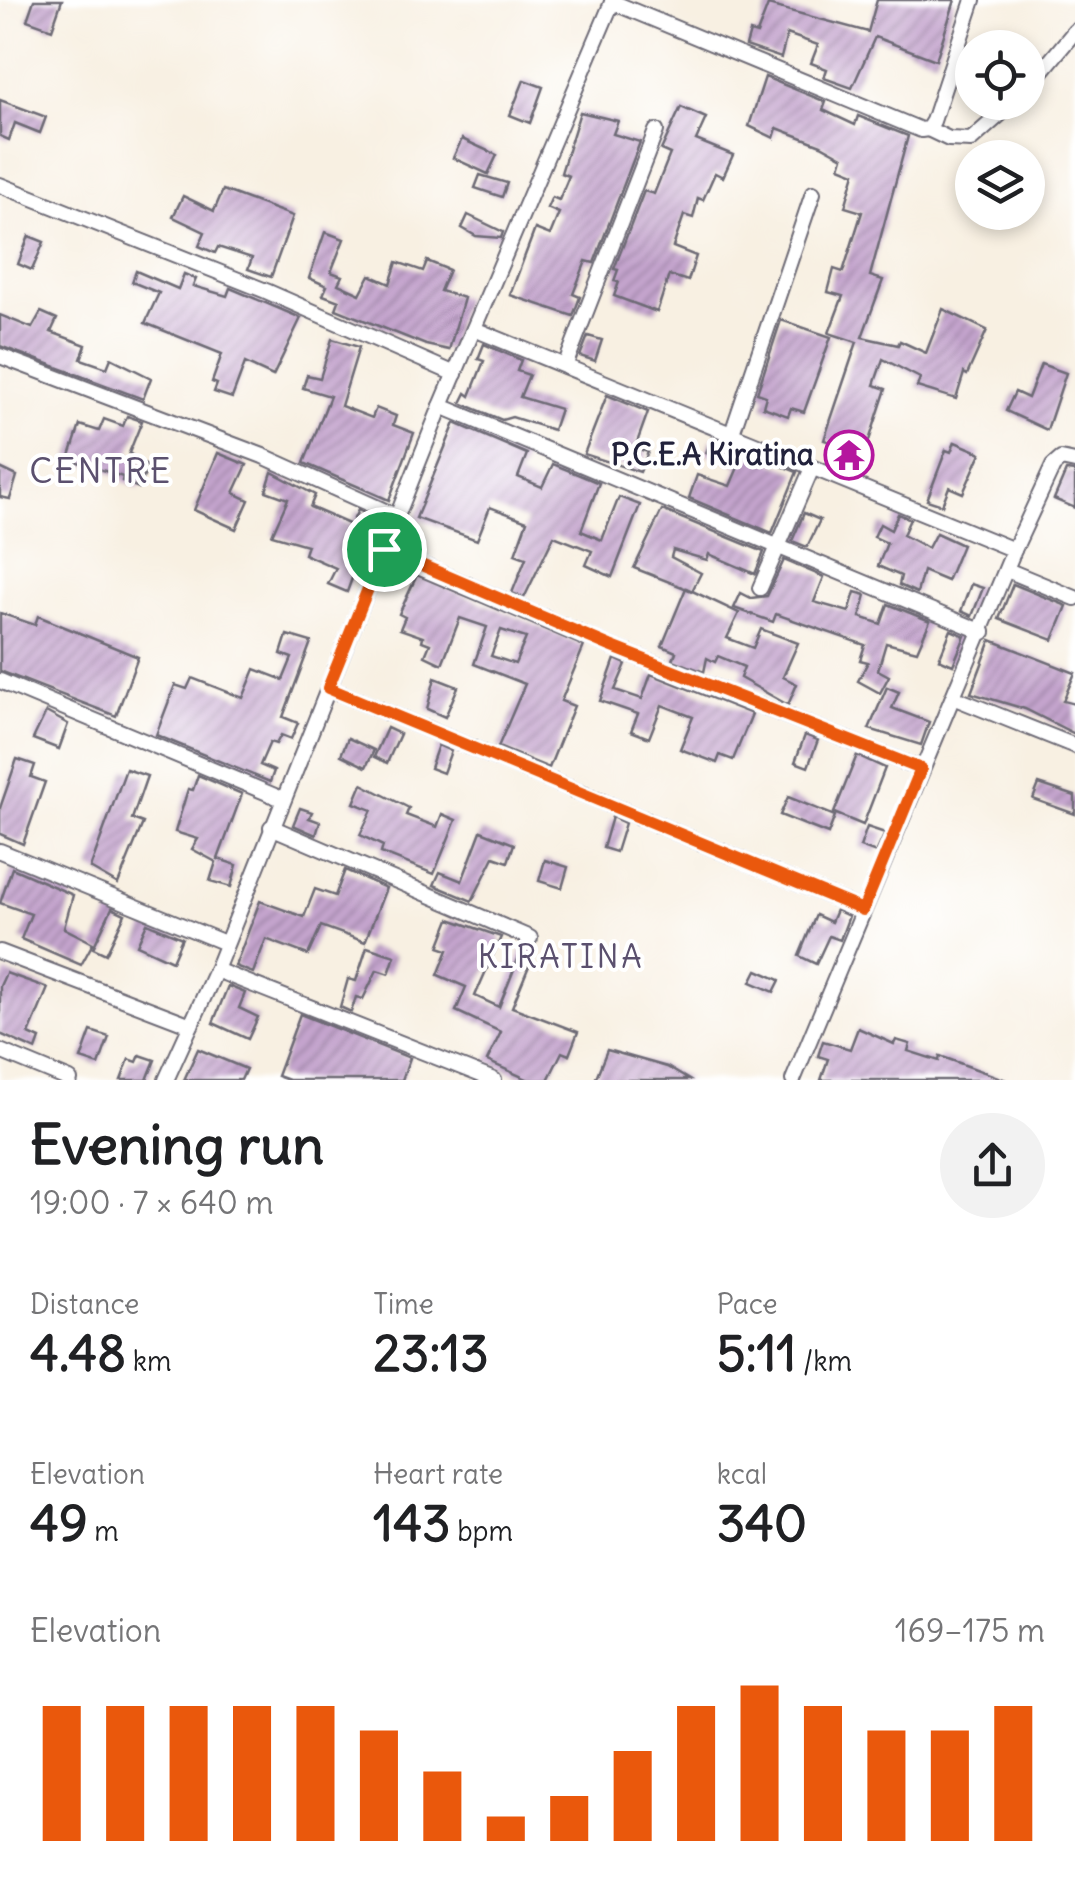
<!DOCTYPE html>
<html lang="en">
<head>
<meta charset="utf-8">
<style>
	body { margin:0; font-family:Delius,sans-serif; background:#f2f2f2; color:#202124; height:100vh; display:flex; flex-direction:column; font-size:38px; white-space:nowrap }
	* { box-sizing:border-box; margin:0 }
	p { font-size:32px; color:#757577 }
	.icon { flex:none; width:55px; height:55px; fill:none; stroke:currentColor; stroke-width:2; stroke-linecap:round; stroke-linejoin:round }
	.map { position:relative; height:1080px; overflow:hidden }
	.drawer { display:flex; flex-direction:column; background:#fff; flex:1 }
	.drawer>* { flex:none }
	.fabs { position:absolute; left:955px; top:30px; display:grid; gap:20px }
	.fabs a { display:grid; place-items:center; width:90px; height:90px; border-radius:50%; background:#fff; box-shadow:0 5px 15px #0003; font-size:50px }
	.pin { position:absolute; display:grid; place-items:center; width:85px; height:85px; color:#fff; margin:-42px; border:5px solid #fff; border-radius:50%; box-shadow:0 2px 10px #0007 }
	.round { display:grid; place-items:center; flex:none; width:105px; height:105px; border-radius:52px; background:#f2f2f2 }
	.headline { display:flex; align-items:center; justify-content:space-between; height:170px; padding:0 30px }
	h1 { font-size:55px; font-weight:800; line-height:75px }
	.metrics { display:grid; grid-template-columns:repeat(3,1fr); gap:15px; height:170px; padding:10px 30px }
	.metrics div { display:grid; align-content:center }
	.metrics b { font-size:50px; font-weight:800 }
	.metrics small { font-size:28px; font-weight:400 }
	.metrics p { font-size:28px }
	.chart { height:280px; padding:20px 30px }
	.chart p { display:flex; justify-content:space-between }
	.chart svg { width:100%; height:180px; margin-top:10px; stroke:#ea580c; stroke-width:6 }
	.map>svg:first-child { display:block }
	.building { fill:url(#building-hatch); fill-rule:evenodd }
	.lines { fill:none; stroke-linecap:round; stroke-linejoin:round }
	.street-casing { stroke:#6d6a75; stroke-width:18 }
	.street { stroke:#fff; stroke-width:14 }
	.route-casing { stroke:#fff; stroke-width:20 }
	.route { stroke:#ea580c; stroke-width:12 }
	.labels { text-anchor:middle; stroke-width:8; stroke-linejoin:round; paint-order:stroke }
	.poi-label { font-size:30px; font-weight:bold; fill:#22223b; stroke:#fff; text-anchor:end }
	.neighbourhood-label { font-size:32px; letter-spacing:2.5px; fill:#5b506e; stroke:#fff }
	.quarter-label { font-size:35px; letter-spacing:2.5px; fill:#5b506e; stroke:#fff }
</style>
</head>
<body>
<div class="map">
<svg width="1075" height="1080" viewBox="0 0 1075 1080">
	<defs>
		<pattern id="building-hatch" width="6" height="6" patternUnits="userSpaceOnUse" patternTransform="scale(2.5)"><rect width="6" height="6" fill="#c4a4cd"/><path d="M-1 1l2-2M0 6l6-6M5 7l2-2" fill="none" stroke="#9f85a8"/></pattern>
	</defs>
	<rect width="100%" height="100%" fill="#fff"/>
	<filter id="ink" filterUnits="userSpaceOnUse"><feTurbulence type="fractalNoise" baseFrequency=".01" numOctaves="2"/><feDisplacementMap in="SourceGraphic" scale="20" xChannelSelector="R" yChannelSelector="G"/><feConvolveMatrix kernelMatrix="1 2 1 2 8 2 1 2 1" color-interpolation-filters="sRGB"/></filter>
	<filter id="wash" filterUnits="userSpaceOnUse"><feTurbulence type="fractalNoise" baseFrequency=".0048" numOctaves="4" result="noise"/><feDisplacementMap in="SourceGraphic" scale="40" xChannelSelector="R" yChannelSelector="G"/><feGaussianBlur stdDeviation="2.25" result="paint"/><feColorMatrix in="noise" values="0 0 0 0 0 0 0 0 0 0 0 0 0 0 0 0 0 1.4 0 .05"/><feComposite in="paint" operator="in"/></filter>
	<g filter="url(#wash)">
		<rect width="100%" height="100%" fill="#f8f0e2"/>
		<g id="blocks">
			<g class="building">
				<path d="M34 0H62L52 29 27 20Z"/>
				<path d="M877 0H955L936 60 875 37 852 88 824 78 827 69 811 63 818 45 787 34 781 58 746 46 750 32 757 34 768 5 868 32Z"/>
				<path d="M765 77 826 102 823 110 855 125 858 116 908 136 870 276 883 280 862 337 898 345 900 341 926 353 943 309 987 330 967 375 964 373 956 399 917 387 920 378 883 359 874 385 886 389 865 453 824 440 857 342 829 333 843 296 828 292 834 269 843 272 862 212 845 207 855 173 840 167 843 157 821 145 777 128 774 138 749 126Z"/>
				<path d="M524 80 543 87 530 123 510 115Z"/>
				<path d="M0 100 46 117 40 133 15 123 9 140 0 136Z"/>
				<path d="M681 107 706 118 696 140 733 155 723 177 715 173 703 200 698 198 693 218 684 215 673 247 696 256 688 281 669 275 657 312 614 296 619 282 614 281 618 270 614 269 644 191 654 194 670 154 661 150Z"/>
				<path d="M580 112 618 121 613 134 640 142 594 263 586 261 573 294 580 297 573 316 510 295 535 229 550 235 559 213 547 208 552 197 559 200 569 176 561 173Z"/>
				<path d="M462 139 497 155 488 174 453 158Z"/>
				<path d="M480 175 507 183 502 197 475 188Z"/>
				<path d="M223 190 293 216 271 277 248 269 252 258 218 247 215 253 199 246 205 232 173 217 183 196 214 211Z"/>
				<path d="M468 215 503 232 501 238 476 236 462 228Z"/>
				<path d="M325 232 344 239 331 272 342 276 338 284 360 294 370 275 390 284 397 262 423 271 427 261 449 270 440 291 464 298 449 350 426 345 336 309 339 301 323 295 327 286 309 278Z"/>
				<path d="M29 236 44 242 32 270 18 264Z"/>
				<path d="M136 271 178 289 184 274 196 279 193 286 227 296 230 288 301 318 273 376 245 363 232 398 214 392 217 384 212 382 222 354 145 323 159 293 132 282Z"/>
				<path d="M41 312 57 319 51 332 86 345 81 359 107 368 111 358 151 378 143 399 0 346V315L32 328Z"/>
				<path d="M781 320 831 337 804 412 791 408 788 416 763 407 766 396 757 393Z"/>
				<path d="M588 336 602 340 595 361 580 356Z"/>
				<path d="M332 339 359 347 341 406 372 418 376 408 396 416 393 425 414 433 389 500 304 463 330 396 303 388 307 375 320 378Z"/>
				<path d="M484 344 521 360 517 371 529 375 520 397 560 409 553 430 512 417 502 420 461 403 466 393 470 396 484 361 478 359Z"/>
				<path d="M1041 364 1066 373 1047 430 1006 411 1015 392 1028 398Z"/>
				<path d="M607 395 648 412 635 448 648 452 640 472 584 454Z"/>
				<path d="M127 416 142 421 129 453 148 467 139 488 122 481 123 477 69 459 80 425 99 431 104 419 123 426Z"/>
				<path d="M455 423 527 454 518 477 542 487 553 464 599 483 581 531 602 540 619 497 640 505 612 577 586 565 592 551 554 536 524 598 512 593 526 558 515 554 527 521 490 507 477 540 416 518Z"/>
				<path d="M712 438 797 472 772 533 689 498 697 475 730 486 739 465 706 453Z"/>
				<path d="M955 442 981 453 963 493 949 487 942 505 927 500 946 450 951 452Z"/>
				<path d="M218 453 247 465 234 493 249 500 236 529 194 510Z"/>
				<path d="M0 468 17 476 10 499 0 497Z"/>
				<path d="M1066 471 1075 472V508L1054 499Z"/>
				<path d="M272 472 315 495 310 507 351 525 358 510 374 518 347 592 328 584 336 568 304 554 307 545 272 535 288 499 266 491Z"/>
				<path d="M662 510 764 552 755 574 709 554 707 560 673 550 671 557 701 573 692 591 634 568Z"/>
				<path d="M804 513 820 520 807 547 792 541Z"/>
				<path d="M898 514 910 519 903 535 928 548 936 533 962 545 947 581 923 571 917 593 899 585 901 576 878 566 887 543 874 537 880 524 891 530Z"/>
				<path d="M784 560 824 577 814 602 849 612 855 592 866 595 860 617 881 624 888 604 930 621 917 651 886 643 878 670 889 676 880 693 858 681 868 662 860 660 865 645 776 614 773 622 734 608 741 593 751 598 767 596Z"/>
				<path d="M417 575 584 646 561 701 574 706 549 768 498 747 525 684 474 664 487 627 460 618 442 664 425 656 430 644 422 641 423 637 400 629 405 617 399 614ZM501 630 526 638 515 664 491 656Z"/>
				<path d="M971 584 983 588 972 616 961 611Z"/>
				<path d="M1013 584 1067 606 1053 640 999 619Z"/>
				<path d="M686 588 739 613 727 638 753 648 761 629 798 643 783 677 797 684 788 705 740 678 744 667 718 656 715 662 707 658 704 672 673 660 676 652 662 646Z"/>
				<path d="M0 613 35 625 38 616 138 657 116 716 0 671Z"/>
				<path d="M951 630 965 636 953 665 939 659Z"/>
				<path d="M287 635 311 642 283 717 298 723 291 739 281 735 276 744 270 742 260 765 274 771 270 782 156 735 175 685 187 689 192 678 243 698 255 669 283 680 292 658 281 654Z"/>
				<path d="M991 640 1075 673 1063 701 1075 704V734L1025 709 971 693Z"/>
				<path d="M615 659 626 664 615 690 642 699 651 674 752 714 733 760 720 755 717 763 680 749 693 717 662 705 649 738 631 731 638 714 600 701Z"/>
				<path d="M435 678 458 687 445 717 427 709Z"/>
				<path d="M887 687 899 692 892 708 929 722 921 745 869 729Z"/>
				<path d="M46 712 68 724 59 749 33 739Z"/>
				<path d="M387 728 400 734 387 763 374 757Z"/>
				<path d="M805 735 818 740 808 767 795 762Z"/>
				<path d="M348 738 374 750 366 767 341 755Z"/>
				<path d="M438 745 451 751 443 773 430 768Z"/>
				<path d="M857 755 885 768 863 825 834 813Z"/>
				<path d="M17 759 35 765 31 777 45 782 23 844 0 834V808Z"/>
				<path d="M126 769 147 776 132 819 143 823 118 884 90 868Z"/>
				<path d="M198 775 242 794 218 859 237 865 231 887 210 881 216 862 192 849 198 839 175 832 188 789 193 790Z"/>
				<path d="M362 784 409 808 406 815 437 827 442 814 456 820 434 874 381 853 383 846 360 835 372 810 354 803Z"/>
				<path d="M1039 784 1075 796V814L1033 799Z"/>
				<path d="M788 797 835 816 828 834 780 815Z"/>
				<path d="M300 808 312 812 309 818 320 822 316 835 293 825Z"/>
				<path d="M612 817 625 823 616 852 603 848Z"/>
				<path d="M867 827 885 833 876 853 860 847Z"/>
				<path d="M481 831 514 844 508 862 494 857 472 901 434 885 440 872 462 881Z"/>
				<path d="M545 860 568 867 562 888 539 881Z"/>
				<path d="M12 868 73 895 64 928 93 943 81 965 21 939 31 914 0 903Z"/>
				<path d="M345 870 386 888 365 942 321 926 308 955 266 939 253 973 235 966 260 901 304 917 315 889 335 896Z"/>
				<path d="M112 908 125 914 106 954 93 948Z"/>
				<path d="M836 910 849 916 840 940 829 936 816 964 799 956 816 915 831 922Z"/>
				<path d="M450 919 501 937 475 996 499 1007 523 947 536 949 512 1007 578 1032 569 1055 562 1052 548 1080H529L487 1061 501 1032 456 1011 466 987 438 975 448 950 439 947Z"/>
				<path d="M147 923 182 938 172 961 137 945Z"/>
				<path d="M367 947 395 956 389 974 377 970 363 999 356 997 351 1012 340 1007 348 979 356 981Z"/>
				<path d="M757 970 780 980 774 992 751 982Z"/>
				<path d="M6 973 48 988 29 1034 40 1039 36 1050 0 1034V986Z"/>
				<path d="M228 986 245 993 239 1008 258 1017 248 1039 213 1023Z"/>
				<path d="M300 1014 410 1058 402 1080H288L277 1076Z"/>
				<path d="M858 1028 894 1044 896 1040 910 1044 908 1051 939 1061 940 1056 1006 1080H821L828 1059 818 1056 823 1041 850 1049Z"/>
				<path d="M91 1031 109 1037 99 1065 81 1059Z"/>
				<path d="M198 1049 246 1069 241 1080H184Z"/>
				<path d="M607 1050 667 1067 689 1080H595Z"/>
				<path d="M140 1055 155 1060 147 1080H121L129 1059 137 1062Z"/>
			</g>
		</g>
	</g>
	<g filter="url(#ink)">
		<use href="#blocks" fill-opacity="0" stroke="#6d6a75" stroke-width="2.5"/>
		<g class="lines">
			<g class="street-casing">
				<g id="street">
					<path d="M612 2 921 130 928 129 933 121 973 0"/>
					<path d="M1028 88 1075 31"/>
					<path d="M928 129 949 139 971 140 1014 102"/>
					<path d="M0 185 266 291 455 374"/>
					<path d="M474 329 1014 550 793 1080"/>
					<path d="M0 356 263 456 398 517"/>
					<path d="M565 366 656 131"/>
					<path d="M441 406 983 632"/>
					<path d="M732 433 813 193"/>
					<path d="M384 549 610 646 921 769"/>
					<path d="M1014 550 1053 466 1061 459 1075 462"/>
					<path d="M1007 570 1075 598"/>
					<path d="M760 588 812 468"/>
					<path d="M0 681 282 799"/>
					<path d="M328 688 863 910"/>
					<path d="M955 698 1075 746"/>
					<path d="M271 827 530 938"/>
					<path d="M0 851 225 943"/>
					<path d="M0 952 191 1025"/>
					<path d="M216 970 494 1080"/>
					<path d="M0 1051 70 1080"/>
					<path d="M166 1080 216 970 441 406 613 0"/>
				</g>
			</g>
			<use href="#street" class="street"/>
		</g>
	</g>
	<g class="lines" filter="url(#ink)">
		<g class="route-casing">
			<path id="route" d="M384 549 610 646 921 769 863 910 328 688Z"/>
		</g>
		<use href="#route" class="route"/>
	</g>
	<defs>
		<g id="temple-ring" transform="scale(2.5)"><circle r="9.5" fill="#fff" stroke="#b5179e" stroke-width="1.5"/><path d="M0-6L5-2H3V0L6.5 2.5H4V6H1.5V3h-3V6H-4V2.5H-6.5L-3 0V-2H-5Z" fill="#b5179e"/></g>
	</defs>
	<g fill-rule="evenodd">
		<use href="#temple-ring" x="849" y="455"/>
	</g>
	<g class="labels">
		<g class="poi-label">
			<text x="814" y="465">P.C.E.A Kiratina</text>
		</g>
		<g class="neighbourhood-label">
			<text x="561" y="968">KIRATINA</text>
		</g>
		<g class="quarter-label">
			<text x="101" y="483">CENTRE</text>
		</g>
	</g>
</svg>
<div class="fabs">
<a><svg class="icon" aria-label="locate" viewBox="0 0 24 24"><circle cx="12" cy="12" r="6"/><path d="M12 2v4M12 18v4M2 12h4M18 12h4"/></svg></a>
<a><svg class="icon" aria-label="layers" viewBox="0 0 24 24"><path d="M12 4l9 5-9 5-9-5zM3 14l9 5 9-5"/></svg></a>
</div>
<div class="pin" style="left:384px;top:549px;background:#1e9e55"><svg class="icon" aria-label="arrive" viewBox="0 0 24 24"><path d="M6 21V4h12l-3 4 3 4H6"/></svg></div>
</div>
<section class="drawer">
<div class="headline"><div><h1>Evening run</h1><p>19:00 · 7 × 640 m</p></div><a class="round"><svg class="icon" aria-label="share" viewBox="0 0 24 24"><path d="M12 15V3M7 8l5-5 5 5M5 13v7h14v-7"/></svg></a></div>
<div class="metrics">
<div><p>Distance</p><b>4.48<small> km</small></b></div>
<div><p>Time</p><b>23:13</b></div>
<div><p>Pace</p><b>5:11<small> /km</small></b></div>
</div>
<div class="metrics">
<div><p>Elevation</p><b>49<small> m</small></b></div>
<div><p>Heart rate</p><b>143<small> bpm</small></b></div>
<div><p>kcal</p><b>340</b></div>
</div>
<div class="chart"><p><span>Elevation</span>169–175 m</p>
<svg viewBox="0 0 160 44" preserveAspectRatio="none"><path d="M5 44V11M15 44V11M25 44V11M35 44V11M45 44V11M55 44V17M65 44V27M75 44V38M85 44V33M95 44V22M105 44V11M115 44V6M125 44V11M135 44V17M145 44V17M155 44V11"/></svg>
</div>
</section>
</body>
</html>
